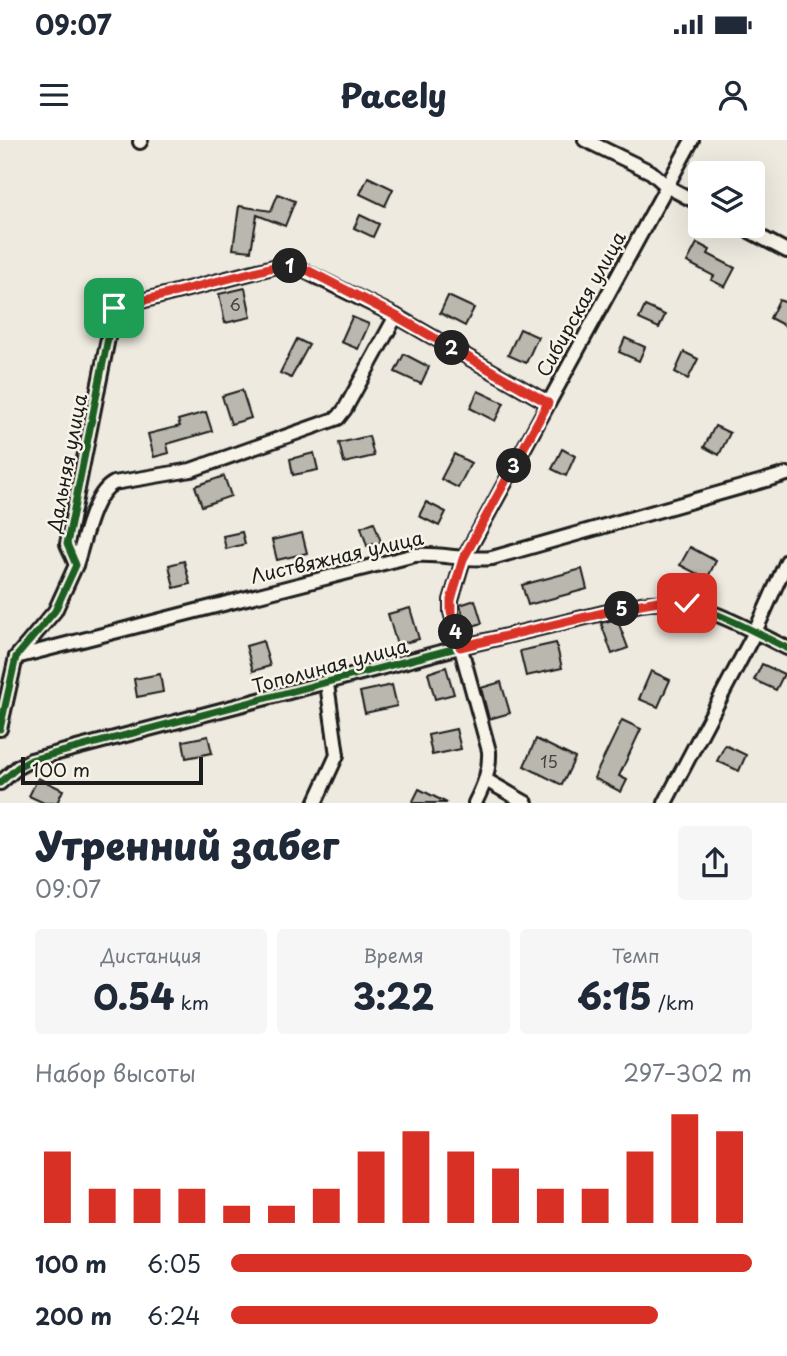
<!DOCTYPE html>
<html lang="ru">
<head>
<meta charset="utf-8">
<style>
	body { margin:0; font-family:"Playpen Sans",sans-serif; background:#f6f6f7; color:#1f2937; height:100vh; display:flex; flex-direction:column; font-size:26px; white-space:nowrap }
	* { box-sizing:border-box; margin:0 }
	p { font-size:23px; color:#747a83 }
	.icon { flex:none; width:38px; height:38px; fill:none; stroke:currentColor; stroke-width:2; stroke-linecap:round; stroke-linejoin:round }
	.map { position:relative; height:663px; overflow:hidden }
	.sheet { display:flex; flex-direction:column; background:#fff; flex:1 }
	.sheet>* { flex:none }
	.controls { position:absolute; left:688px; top:21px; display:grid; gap:14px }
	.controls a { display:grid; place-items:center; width:77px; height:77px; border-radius:7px; background:#fff; box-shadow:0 7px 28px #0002; font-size:35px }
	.scale { position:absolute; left:21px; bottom:18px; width:182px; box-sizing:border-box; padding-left:7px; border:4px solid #1c1c1c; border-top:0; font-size:19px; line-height:24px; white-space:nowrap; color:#1c1c1c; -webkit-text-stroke:5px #f7f3e8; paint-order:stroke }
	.pin { position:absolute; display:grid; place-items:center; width:60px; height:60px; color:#fff; margin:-30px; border-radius:14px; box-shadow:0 4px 10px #0006 }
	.km { position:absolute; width:35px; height:35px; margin:-18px; border-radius:50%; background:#222; color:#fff; font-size:19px; line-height:35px; text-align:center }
	.round { display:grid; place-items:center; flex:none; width:74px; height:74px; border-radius:7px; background:#f6f6f7 }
	.overview { display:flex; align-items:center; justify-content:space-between; height:119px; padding:0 35px }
	h1 { font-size:38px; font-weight:800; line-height:52px }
	.stats { display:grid; grid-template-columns:repeat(3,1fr); gap:10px; height:119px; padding:7px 35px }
	.stats div { display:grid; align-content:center; border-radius:7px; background:#f6f6f7; text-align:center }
	.stats b { font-size:35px; font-weight:800 }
	.stats small { font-size:19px; font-weight:400 }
	.stats p { font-size:19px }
	.chart { height:196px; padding:14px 35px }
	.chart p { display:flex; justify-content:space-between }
	.chart svg { width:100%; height:126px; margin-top:7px; stroke:#d93025; stroke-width:6 }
	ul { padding:0 35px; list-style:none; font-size:23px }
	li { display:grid; grid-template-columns:112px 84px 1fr; align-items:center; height:52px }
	li i { height:18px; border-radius:9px; background:#d93025 }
	.status { display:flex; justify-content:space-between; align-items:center; height:49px; padding:0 35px; background:#fff; direction:ltr }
	.status svg { height:19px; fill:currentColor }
	header { display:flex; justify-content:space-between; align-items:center; height:91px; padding:0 35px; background:#fff; font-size:32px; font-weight:800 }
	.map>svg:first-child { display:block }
	.building { fill:#bab7af; stroke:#1c1c1c; stroke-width:2 }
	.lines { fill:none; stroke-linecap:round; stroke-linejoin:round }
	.minor-casing { stroke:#1c1c1c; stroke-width:18 }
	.minor { stroke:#f7f3e8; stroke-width:12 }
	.cycleway-casing { stroke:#f7f3e8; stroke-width:11 }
	.cycleway { stroke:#1b5e20; stroke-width:7 }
	.route-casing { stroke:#fff; stroke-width:14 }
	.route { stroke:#d93025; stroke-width:9 }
	.labels { text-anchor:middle; stroke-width:5; stroke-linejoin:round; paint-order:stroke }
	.number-label { font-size:16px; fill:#444341 }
	.street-label { font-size:19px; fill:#1c1c1c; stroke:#f7f3e8 }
</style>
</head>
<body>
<div class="status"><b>09:07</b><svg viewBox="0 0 49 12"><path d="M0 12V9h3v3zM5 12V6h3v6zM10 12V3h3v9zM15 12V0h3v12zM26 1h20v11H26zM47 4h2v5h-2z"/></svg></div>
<header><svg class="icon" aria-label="menu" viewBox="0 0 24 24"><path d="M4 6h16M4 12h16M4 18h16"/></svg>Pacely<svg class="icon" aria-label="person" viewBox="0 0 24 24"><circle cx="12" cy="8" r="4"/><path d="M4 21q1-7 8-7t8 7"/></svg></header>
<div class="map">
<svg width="787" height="663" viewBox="0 0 787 663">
	<rect width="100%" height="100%" fill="#eeeae0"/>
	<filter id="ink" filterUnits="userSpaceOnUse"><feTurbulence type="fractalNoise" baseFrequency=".0143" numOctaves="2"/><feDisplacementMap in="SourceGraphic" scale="14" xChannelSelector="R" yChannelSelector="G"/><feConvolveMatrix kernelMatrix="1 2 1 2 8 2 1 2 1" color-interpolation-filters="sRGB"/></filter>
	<g filter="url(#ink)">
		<g class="building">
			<path d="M368 37 393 49 385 66 360 54Z"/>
			<path d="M278 54 295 61 285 86 257 75 251 111 233 109 239 66 271 71Z"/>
			<path d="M360 75 379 84 373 97 354 88Z"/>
			<path d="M697 103 710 110 708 114 735 128 725 147 711 140 714 136 687 122Z"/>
			<path d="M245 148 251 177 225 183 219 154Z"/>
			<path d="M448 156 474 168 465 186 440 173Z"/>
			<path d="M779 160 787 163V187L770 178Z"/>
			<path d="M645 166 665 175 659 188 639 179Z"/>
			<path d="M352 177 369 184 358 209 341 202Z"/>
			<path d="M520 189 538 197 526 223 508 215Z"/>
			<path d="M625 198 645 207 639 221 619 212Z"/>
			<path d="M297 199 309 205 291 238 280 233Z"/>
			<path d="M684 212 698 219 688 239 675 232Z"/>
			<path d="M404 214 429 227 421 244 395 232Z"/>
			<path d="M242 250 251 278 231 284 222 256Z"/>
			<path d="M478 251 504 263 495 281 470 268Z"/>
			<path d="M206 272 212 291 167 304 169 313 154 317 148 294 180 286 178 280Z"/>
			<path d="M715 286 730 293 719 315 704 307Z"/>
			<path d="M369 296 374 316 344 323 339 303Z"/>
			<path d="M562 309 575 316 566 336 552 329Z"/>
			<path d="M314 313 318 330 293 335 290 319Z"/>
			<path d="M454 314 471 323 458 348 441 339Z"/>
			<path d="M224 336 231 356 202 366 195 346Z"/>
			<path d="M426 362 446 372 439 386 419 376Z"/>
			<path d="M374 382 381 402 367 406 361 387Z"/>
			<path d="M242 392 245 404 226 409 223 396Z"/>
			<path d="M302 393 307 413 277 420 272 400Z"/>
			<path d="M690 407 716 421 707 439 680 425Z"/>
			<path d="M184 421 190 444 174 448 169 425Z"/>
			<path d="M582 429 587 449 528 465 522 445Z"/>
			<path d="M475 460 482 483 467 488 460 465Z"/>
			<path d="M410 468 419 499 397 505 388 474Z"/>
			<path d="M617 479 628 508 612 514 601 483Z"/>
			<path d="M263 501 270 526 253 531 246 506Z"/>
			<path d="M556 503 562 528 526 536 520 511Z"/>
			<path d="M762 524 784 534 776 550 754 540Z"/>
			<path d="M446 527 454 554 435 559 428 533Z"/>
			<path d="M651 531 670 540 658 567 639 559Z"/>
			<path d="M160 534 163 552 137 557 134 539Z"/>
			<path d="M501 542 510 573 489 579 481 548Z"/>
			<path d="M392 545 397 566 365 573 360 552Z"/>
			<path d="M622 580 641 589 619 636 627 640 621 652 594 638Z"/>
			<path d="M456 589 461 609 432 615 428 595Z"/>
			<path d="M208 596 212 613 186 618 183 601Z"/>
			<path d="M536 599 575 618 562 645 524 626Z"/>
			<path d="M725 605 746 615 739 631 717 621Z"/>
			<path d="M38 638 63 650 57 663H44L29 656Z"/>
			<path d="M419 649 447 663H412Z"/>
		</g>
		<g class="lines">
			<g class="minor-casing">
				<g id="minor">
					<path d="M585 0 651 32 668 47 700 64"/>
					<path d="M140 2 141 0"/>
					<path d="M740 86 787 111"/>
					<path d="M76 425C84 402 92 354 114 343L191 330 338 278 345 269 396 176"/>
					<path d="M16 517 415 415C441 413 465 421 492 418L787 334"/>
					<path d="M0 589 16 517 55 471 76 425 67 404 114 168 281 125 294 126 396 176 548 263"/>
					<path d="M486 640 526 663"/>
					<path d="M0 643 18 627 31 620 460 507 641 464C695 456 740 485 787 508"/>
					<path d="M315 663 337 615 327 544"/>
					<path d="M475 663C484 645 490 631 489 611L451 472V460L463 420 692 0"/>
					<path d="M665 663 755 492 787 421"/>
				</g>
			</g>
			<use href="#minor" class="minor"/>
			<g class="cycleway-casing">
				<g id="cycleway">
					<path d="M0 589 16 517 55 471 76 425 67 404 114 168 281 125 294 126 396 176 548 263"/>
					<path d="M0 643 18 627 31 620 460 507 641 464C695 456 740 485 787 508"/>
				</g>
			</g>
			<use href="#cycleway" class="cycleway"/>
		</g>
	</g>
	<g class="lines" filter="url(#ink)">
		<g class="route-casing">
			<path id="route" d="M114 168 281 125 309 131 396 176 548 263 463 419 451 460V472L460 507 641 464 664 460 687 463"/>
		</g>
		<use href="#route" class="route"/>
	</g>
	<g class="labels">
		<g class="number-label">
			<text x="235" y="171">6</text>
			<text x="549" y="628">15</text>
		</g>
		<g class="street-label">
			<text transform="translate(581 164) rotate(-61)" y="7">Сибирская улица</text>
			<text transform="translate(67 323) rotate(-79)" y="7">Дальняя улица</text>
			<text transform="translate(337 417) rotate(-13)" y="7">Листвяжная улица</text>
			<text transform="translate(330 526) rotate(-15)" y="7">Тополиная улица</text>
		</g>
	</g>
</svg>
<div class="controls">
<a><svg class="icon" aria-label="layers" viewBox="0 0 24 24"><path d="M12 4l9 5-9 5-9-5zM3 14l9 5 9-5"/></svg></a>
</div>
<div class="scale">100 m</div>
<div class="pin" style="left:114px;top:168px;background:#1e9e55"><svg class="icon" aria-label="arrive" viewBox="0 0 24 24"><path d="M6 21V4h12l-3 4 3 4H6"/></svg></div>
<div class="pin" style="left:687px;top:463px;background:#d93025"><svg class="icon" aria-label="check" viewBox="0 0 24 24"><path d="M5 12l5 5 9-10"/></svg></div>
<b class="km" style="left:290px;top:126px">1</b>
<b class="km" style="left:452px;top:208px">2</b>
<b class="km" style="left:514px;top:326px">3</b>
<b class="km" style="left:456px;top:492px">4</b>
<b class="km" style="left:622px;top:469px">5</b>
</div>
<section class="sheet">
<div class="overview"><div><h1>Утренний забег</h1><p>09:07</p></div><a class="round"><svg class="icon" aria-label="share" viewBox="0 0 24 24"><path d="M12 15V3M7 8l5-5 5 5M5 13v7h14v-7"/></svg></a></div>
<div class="stats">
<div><p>Дистанция</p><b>0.54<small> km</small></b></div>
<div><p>Время</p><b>3:22</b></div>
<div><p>Темп</p><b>6:15<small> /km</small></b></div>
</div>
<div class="chart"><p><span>Набор высоты</span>297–302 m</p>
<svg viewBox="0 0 160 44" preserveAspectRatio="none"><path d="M5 44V19M15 44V32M25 44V32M35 44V32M45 44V38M55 44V38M65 44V32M75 44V19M85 44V12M95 44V19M105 44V25M115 44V32M125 44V32M135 44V19M145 44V6M155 44V12"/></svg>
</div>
<ul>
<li><b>100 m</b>6:05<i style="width:100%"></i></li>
<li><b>200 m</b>6:24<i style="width:82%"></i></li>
</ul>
</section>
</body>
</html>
